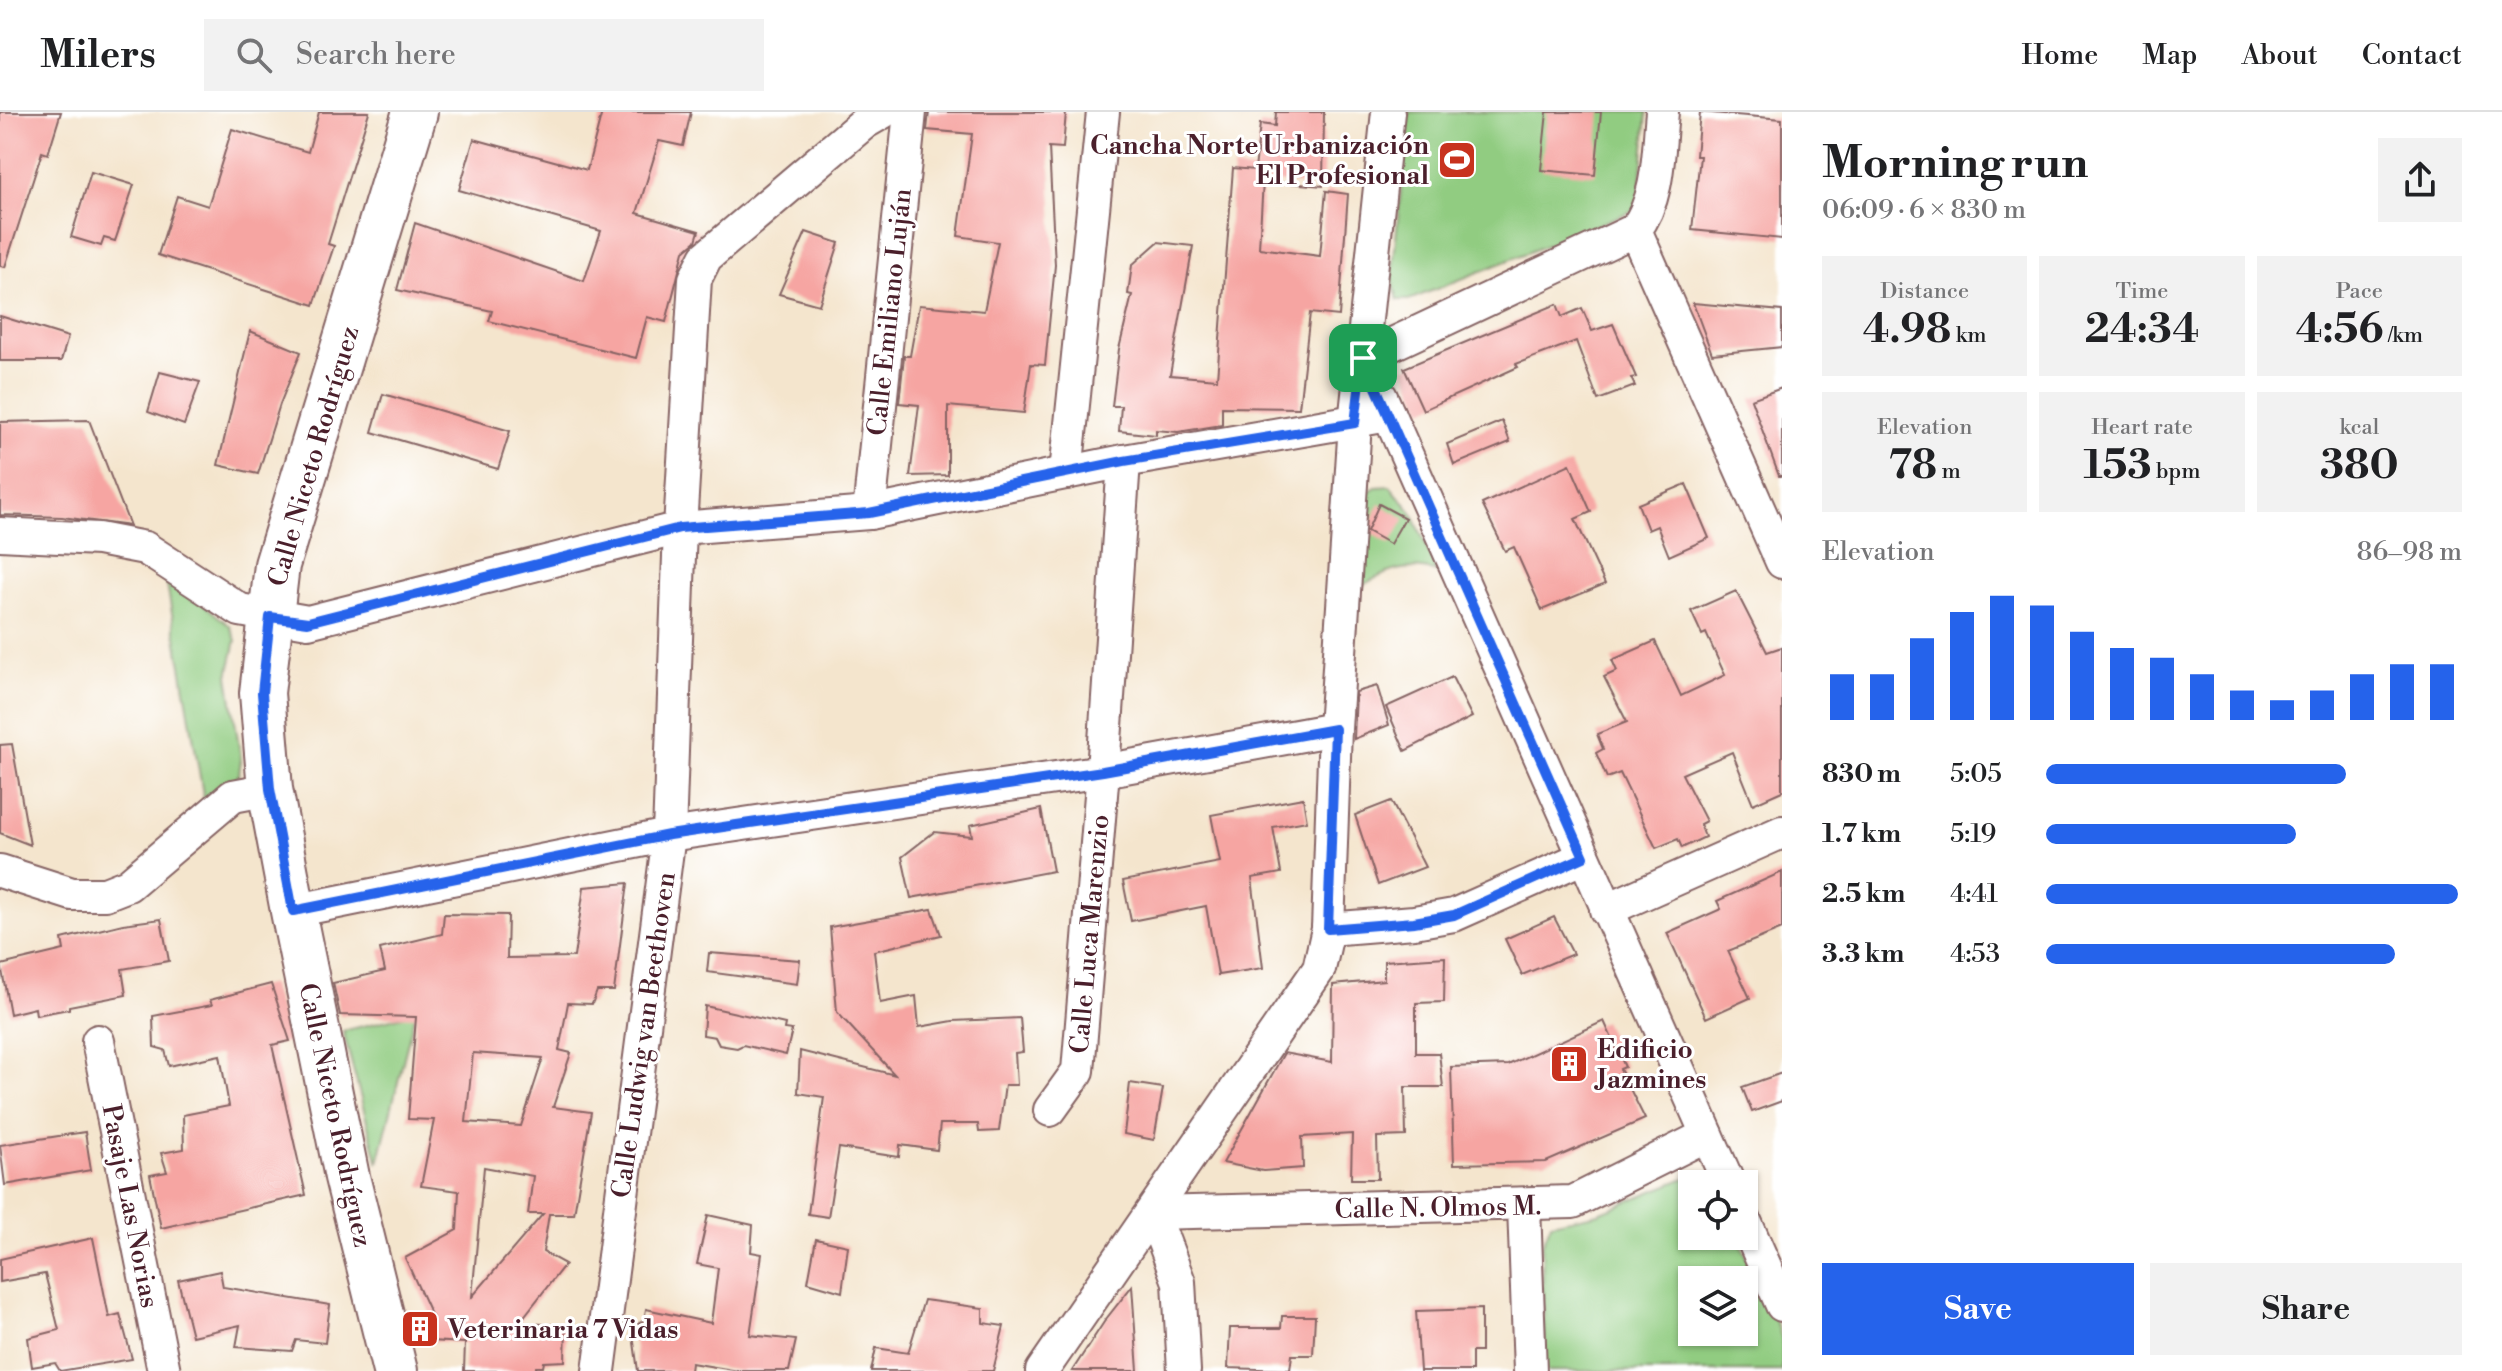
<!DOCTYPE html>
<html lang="en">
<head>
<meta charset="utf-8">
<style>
	body { margin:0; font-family:"Libre Bodoni",serif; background:#f2f2f2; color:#202124; height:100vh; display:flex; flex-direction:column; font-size:30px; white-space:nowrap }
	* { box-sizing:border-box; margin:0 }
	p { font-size:26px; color:#757577 }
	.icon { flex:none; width:44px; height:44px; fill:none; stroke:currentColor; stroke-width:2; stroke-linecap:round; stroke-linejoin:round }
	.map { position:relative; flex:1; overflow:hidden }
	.drawer { display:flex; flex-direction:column; background:#fff; width:720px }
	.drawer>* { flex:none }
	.fabs { position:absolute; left:1678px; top:1058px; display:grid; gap:16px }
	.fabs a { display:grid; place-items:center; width:80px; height:80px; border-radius:0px; background:#fff; box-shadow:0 2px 6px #0004; font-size:40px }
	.pin { position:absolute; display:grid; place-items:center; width:68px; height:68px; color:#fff; margin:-34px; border-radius:16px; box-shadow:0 4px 12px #0006 }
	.round { display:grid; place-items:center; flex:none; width:84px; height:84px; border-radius:0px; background:#f2f2f2 }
	.head { display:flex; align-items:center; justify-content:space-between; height:136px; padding:0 40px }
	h1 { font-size:44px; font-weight:700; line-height:60px }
	.figures { display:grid; grid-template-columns:repeat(3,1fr); gap:12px; height:136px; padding:8px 40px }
	.figures div { display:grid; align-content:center; border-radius:0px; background:#f2f2f2; text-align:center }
	.figures b { font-size:40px; font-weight:700 }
	.figures small { font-size:22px; font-weight:400 }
	.figures p { font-size:22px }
	.chart { height:224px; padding:16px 40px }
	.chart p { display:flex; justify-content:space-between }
	.chart svg { width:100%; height:144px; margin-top:8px; stroke:#2563eb; stroke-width:6 }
	.cta { display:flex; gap:16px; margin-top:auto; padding:16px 40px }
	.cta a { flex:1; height:92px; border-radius:0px; background:#2563eb; color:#fff; font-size:32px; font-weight:700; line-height:92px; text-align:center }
	.cta a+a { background:#f2f2f2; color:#202124 }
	ul { padding:0 40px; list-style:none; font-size:26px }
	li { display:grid; grid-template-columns:128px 96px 1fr; align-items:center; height:60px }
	li i { height:20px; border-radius:10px; background:#2563eb }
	header { display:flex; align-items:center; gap:48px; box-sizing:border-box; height:112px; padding:0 40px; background:#fff; border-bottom:2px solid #e0e0e0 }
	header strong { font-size:38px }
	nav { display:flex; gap:44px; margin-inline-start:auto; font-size:28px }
	.search { width:560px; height:72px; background:#f2f2f2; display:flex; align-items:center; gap:20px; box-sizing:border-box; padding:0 28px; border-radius:0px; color:#757577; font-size:30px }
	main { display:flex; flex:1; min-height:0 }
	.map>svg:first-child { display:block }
	.green { fill:#91cc81; stroke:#6e7656; stroke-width:2; fill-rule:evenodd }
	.building { fill:#f6a5a2; fill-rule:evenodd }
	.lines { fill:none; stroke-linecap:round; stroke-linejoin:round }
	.street-casing { stroke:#866464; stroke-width:36 }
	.secondary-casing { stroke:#866464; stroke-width:48 }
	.street { stroke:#fff; stroke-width:32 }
	.secondary { stroke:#fff; stroke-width:44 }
	.route-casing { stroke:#fff; stroke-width:16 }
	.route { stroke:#2563eb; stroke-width:10 }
	.labels { text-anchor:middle; stroke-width:6; stroke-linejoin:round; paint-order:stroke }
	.poi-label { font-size:26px; font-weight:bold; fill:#4a1f2b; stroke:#fff; text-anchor:start }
	.street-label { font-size:26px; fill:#4a1f2b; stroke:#fff }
</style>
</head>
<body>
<header>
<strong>Milers</strong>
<div class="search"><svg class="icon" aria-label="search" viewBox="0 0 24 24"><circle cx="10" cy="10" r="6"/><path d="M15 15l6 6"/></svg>Search here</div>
<nav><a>Home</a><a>Map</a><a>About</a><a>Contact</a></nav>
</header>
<main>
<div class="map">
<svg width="1782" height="1259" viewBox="0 0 1782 1259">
	<rect width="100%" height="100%" fill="#fff"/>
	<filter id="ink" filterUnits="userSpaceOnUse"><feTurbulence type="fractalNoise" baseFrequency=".0125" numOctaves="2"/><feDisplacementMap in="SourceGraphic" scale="16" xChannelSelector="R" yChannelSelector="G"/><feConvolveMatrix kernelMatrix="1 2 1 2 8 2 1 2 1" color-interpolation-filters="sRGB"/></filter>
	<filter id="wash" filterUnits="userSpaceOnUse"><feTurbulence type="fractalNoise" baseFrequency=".006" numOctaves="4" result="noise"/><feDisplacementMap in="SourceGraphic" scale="32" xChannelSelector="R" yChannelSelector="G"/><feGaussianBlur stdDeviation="1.8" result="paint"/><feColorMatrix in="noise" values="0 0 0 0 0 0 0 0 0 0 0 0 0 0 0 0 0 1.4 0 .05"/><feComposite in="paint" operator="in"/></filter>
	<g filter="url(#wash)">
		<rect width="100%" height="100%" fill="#f4e5cd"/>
		<g class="green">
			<path d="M1409 0H1647L1639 96 1409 188H1398L1392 165Z"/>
			<path d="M1390 374 1412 400 1437 460C1403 451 1388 459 1359 475L1365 382 1376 375Z"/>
			<path d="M165 461 230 514 236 528 228 564 241 647 239 662 227 678 205 694Z"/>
			<path d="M415 901 378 1051 343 919Z"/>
			<path d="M1685 1066H1699L1712 1072H1692V1124H1737L1778 1215 1782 1228V1259H1545L1542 1134 1551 1111 1599 1101ZM1692 1168H1744V1220H1692Z"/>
		</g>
		<g id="blocks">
			<g class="building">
				<path d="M0 0H61L48 42 42 40 5 155 0 154Z"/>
				<path d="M319 0H369L328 132 334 134 314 193 158 143 177 84 208 94 232 17 308 40Z"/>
				<path d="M602 0H691L683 34 659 29 637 101 699 119 696 129 684 139 666 210 647 205 636 246 489 209 492 199 397 178 415 111 584 169 601 119 459 78 474 27 587 58Z"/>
				<path d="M929 0H1066L1063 36 1049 35 1055 153 1045 253 1031 252 1024 301 948 294V363L910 364 919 293 899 291 904 244H910L919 193 984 199 998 130 958 124 972 22 927 18Z"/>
				<path d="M1276 0H1324L1323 74 1263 69 1259 136 1320 144 1326 79 1348 82 1339 204 1310 201 1299 296 1222 295V313L1178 320 1156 318V323L1119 319 1121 294H1112L1119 237 1132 183 1128 182 1132 153 1158 130 1193 134 1170 263 1217 267 1233 56 1255 58 1260 12 1275 14Z"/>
				<path d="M1547 0H1601L1595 63 1541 58Z"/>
				<path d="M1700 0 1782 7V127L1692 118 1700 44H1696Z"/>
				<path d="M91 60 134 73 115 129 104 126 101 134 71 125Z"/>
				<path d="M806 120 839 131 819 193 779 182Z"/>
				<path d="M1693 191 1782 199V235L1712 242Z"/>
				<path d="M1557 192 1562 205 1582 196 1592 219 1613 212 1636 265 1631 266 1635 274 1598 288 1576 229 1516 252 1518 255 1423 298 1404 256Z"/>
				<path d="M0 204 68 225 61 249H0Z"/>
				<path d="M250 219 301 240 280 292 258 362 218 353Z"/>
				<path d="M160 260 200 270 184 313 148 300Z"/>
				<path d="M1782 276V364H1779L1751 287Z"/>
				<path d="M383 282 510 319 498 357 372 320Z"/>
				<path d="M89 308 130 414 62 405 0 403V310Z"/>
				<path d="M1502 309 1510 330 1454 353 1447 332Z"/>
				<path d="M1570 352 1591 400 1575 407 1605 472 1542 498 1514 435 1505 439 1482 392Z"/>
				<path d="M1686 372 1709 426 1669 444 1657 414 1648 418 1638 392Z"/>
				<path d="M1379 392 1405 406 1390 432 1367 419Z"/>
				<path d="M1736 479 1767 540 1782 535V679L1753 692 1732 640 1682 662 1706 709 1700 712 1705 725 1682 736 1678 727 1656 736 1620 661 1607 666 1596 641 1603 637 1597 622 1627 610 1604 565 1617 559 1612 548 1655 529 1681 584 1725 563 1706 521 1702 523 1691 499Z"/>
				<path d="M1452 565 1472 605 1405 639 1386 595Z"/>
				<path d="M1377 574 1389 613 1354 627 1356 580Z"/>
				<path d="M12 632 30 733 0 721V633Z"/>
				<path d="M1303 686 1307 709 1273 715 1281 761 1252 766 1263 856 1218 863 1206 794 1131 809 1123 769 1220 750 1211 703Z"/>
				<path d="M1391 689 1425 755 1378 773 1355 703Z"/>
				<path d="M1041 697 1053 759 911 786 902 745 934 720 972 724 970 713Z"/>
				<path d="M1782 760V817L1728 839 1750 886 1706 906 1667 821 1721 797 1717 789Z"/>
				<path d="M628 771 614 879H597L592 892 568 891 559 938 571 941 553 995 591 1000 574 1102H549L543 1140 565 1152 519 1211 566 1213 565 1249 544 1250 543 1255H536V1259H464L465 1231 413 1228 408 1206 432 1205 405 1146 457 1118 459 1079 421 1074 434 1008 408 1007 416 905 340 903 333 871 385 859 380 837 442 822 444 802 508 803 507 846 574 845 584 775ZM473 941 543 946 521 1014 466 1010ZM484 1055 533 1064 528 1102H543L472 1185Z"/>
				<path d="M932 797 941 823 874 839 880 891 916 884 919 915 953 909 1020 906 1023 940 1015 941 1017 973H1005L999 1019 979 1020 978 1012H940L937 1038 900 1033 899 1045 839 1036 828 1105 808 1102 824 985 798 981 800 939 895 963 837 900 830 815Z"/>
				<path d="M1554 805 1573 842 1522 863 1505 827Z"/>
				<path d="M161 807 169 849 122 857 126 883 69 894V897L36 903 35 896 10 902 1 853 64 838 62 827 123 812Z"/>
				<path d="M709 841 800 848 797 872 707 860Z"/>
				<path d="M1445 845 1444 890 1416 891V941H1439L1443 975H1405L1406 1024 1377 1025 1378 1067H1351L1352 1022 1302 1025 1303 1056 1263 1059 1223 1051 1284 941 1332 950 1333 873 1384 868V849Z"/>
				<path d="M271 872 290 929 272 933 306 1083 161 1116 150 1063 167 1060 161 1041 184 1037 183 1003 229 994 220 943 169 954 165 938 154 935 153 904 212 893 210 888Z"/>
				<path d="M705 894 785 912 784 917 792 918 786 943 743 933 737 936 719 933 715 925 703 923Z"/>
				<path d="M1604 909 1625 955 1620 957 1645 1007 1546 1050 1454 1052 1451 955 1508 953Z"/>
				<path d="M1782 961V989L1752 1000 1742 975Z"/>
				<path d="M1130 971 1163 976 1154 1028 1124 1022Z"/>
				<path d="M85 1020 91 1058 5 1073 0 1033Z"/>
				<path d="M708 1103 753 1113 751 1140 762 1142 750 1223 796 1228 789 1259H739L691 1251 690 1259H638L632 1216 644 1208 646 1197 711 1211 718 1156 697 1152Z"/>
				<path d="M93 1126 109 1205 120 1202 132 1247 60 1259 55 1251 32 1255 28 1226 59 1218 45 1162 0 1170V1147Z"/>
				<path d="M816 1127 848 1134 842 1180 808 1170Z"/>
				<path d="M220 1159 223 1175 330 1193 325 1231 296 1228 292 1239 236 1235 240 1213 192 1224 178 1168Z"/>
				<path d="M1132 1174 1138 1259H1072L1106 1207Z"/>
				<path d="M924 1188 983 1196V1211L1004 1214 993 1259H871L876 1236 908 1241Z"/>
				<path d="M1481 1197V1240H1472V1259H1420L1416 1199Z"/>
				<path d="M1282 1204H1315L1313 1243H1292L1290 1258 1228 1256 1230 1216H1281Z"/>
			</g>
		</g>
	</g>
	<g filter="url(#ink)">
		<use href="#blocks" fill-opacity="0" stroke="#866464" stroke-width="2"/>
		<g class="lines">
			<g class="street-casing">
				<g id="street">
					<path d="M1662 0C1658 39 1660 86 1635 118L1782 450"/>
					<path d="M1363 246 1635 118"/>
					<path d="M1381 285 1729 1072"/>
					<path d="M1066 361 1103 0"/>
					<path d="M869 401 910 0"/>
					<path d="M0 422 98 427 145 436 240 498 308 510 680 416 869 401 1124 349 1389 303"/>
					<path d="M0 759 72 782H105L128 773 233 684 270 677"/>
					<path d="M1606 798 1782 720"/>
					<path d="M293 799 669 723 1103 659 1335 617"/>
					<path d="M1328 817 1414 810 1454 803 1584 745"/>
					<path d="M98 929 164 1259"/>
					<path d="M1050 998 1078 959 1103 659 1124 349"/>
					<path d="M1524 1094 1530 1259"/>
					<path d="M1153 1101 1573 1090 1707 1023"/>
					<path d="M1153 1101 1179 1170 1184 1259"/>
					<path d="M1744 1107 1782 1193"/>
					<path d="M599 1259 669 723 680 416 695 167 706 145 864 11 883 0"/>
					<path d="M1042 1259 1319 857 1328 817 1335 617 1355 311 1388 0"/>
				</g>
			</g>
			<g class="secondary-casing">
				<path id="secondary" d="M395 1259 347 1065 293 799 270 677 262 581 277 453 415 0"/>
			</g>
			<use href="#street" class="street"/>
			<use href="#secondary" class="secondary"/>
		</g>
	</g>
	<g class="lines" filter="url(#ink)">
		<g class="route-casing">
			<path id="route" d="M1363 246 1584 745 1454 803 1414 810 1328 817 1335 617 1103 659 669 723 293 799 270 677 262 581 270 505 308 510 680 416 869 401 1124 349 1355 311Z"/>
		</g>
		<use href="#route" class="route"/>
	</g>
	<defs>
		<g id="stadium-square" transform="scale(2)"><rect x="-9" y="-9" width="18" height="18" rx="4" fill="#c8321e" stroke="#fff"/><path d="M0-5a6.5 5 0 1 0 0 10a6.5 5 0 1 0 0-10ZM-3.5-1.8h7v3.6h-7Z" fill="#fff"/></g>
		<g id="building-square" transform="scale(2)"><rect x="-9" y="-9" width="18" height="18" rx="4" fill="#c8321e" stroke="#fff"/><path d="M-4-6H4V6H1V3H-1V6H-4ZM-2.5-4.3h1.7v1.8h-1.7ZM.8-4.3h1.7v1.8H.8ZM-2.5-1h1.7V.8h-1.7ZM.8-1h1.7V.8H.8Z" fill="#fff"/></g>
	</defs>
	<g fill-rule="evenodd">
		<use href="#stadium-square" x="1457" y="48"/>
		<use href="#building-square" x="1569" y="952"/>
		<use href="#building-square" x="420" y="1217"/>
	</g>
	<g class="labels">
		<g class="poi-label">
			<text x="1429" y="42" text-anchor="end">Cancha Norte Urbanización<tspan x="1429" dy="30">El Profesional</tspan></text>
			<text x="1597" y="946">Edificio<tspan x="1597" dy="30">Jazmines</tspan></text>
			<text x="448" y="1226">Veterinaria 7 Vidas</text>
		</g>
		<g class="street-label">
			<text transform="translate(889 200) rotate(-84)" y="9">Calle Emiliano Luján</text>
			<text transform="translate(313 344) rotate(-74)" y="9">Calle Niceto Rodríguez</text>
			<text transform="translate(1089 822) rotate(-85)" y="9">Calle Luca Marenzio</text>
			<text transform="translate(643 923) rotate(-82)" y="9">Calle Ludwig van Beethoven</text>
			<text transform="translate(336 1003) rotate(78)" y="9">Calle Niceto Rodríguez</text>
			<text transform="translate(131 1094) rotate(79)" y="9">Pasaje Las Norias</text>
			<text transform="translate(1438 1095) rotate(-1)" y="9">Calle N. Olmos M.</text>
		</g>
	</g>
</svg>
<div class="fabs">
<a><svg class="icon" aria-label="locate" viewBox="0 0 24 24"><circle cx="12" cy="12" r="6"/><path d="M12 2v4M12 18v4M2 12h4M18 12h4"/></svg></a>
<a><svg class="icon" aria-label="layers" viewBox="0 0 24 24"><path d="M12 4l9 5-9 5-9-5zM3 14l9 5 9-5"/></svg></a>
</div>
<div class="pin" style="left:1363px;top:246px;background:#1e9e55"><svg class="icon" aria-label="arrive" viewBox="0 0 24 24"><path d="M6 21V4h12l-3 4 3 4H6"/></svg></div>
</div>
<section class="drawer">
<div class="head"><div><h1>Morning run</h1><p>06:09 · 6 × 830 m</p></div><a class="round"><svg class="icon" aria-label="share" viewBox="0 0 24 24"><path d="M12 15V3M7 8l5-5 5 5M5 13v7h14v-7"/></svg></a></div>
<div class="figures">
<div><p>Distance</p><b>4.98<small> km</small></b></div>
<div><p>Time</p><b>24:34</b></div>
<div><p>Pace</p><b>4:56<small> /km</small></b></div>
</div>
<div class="figures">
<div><p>Elevation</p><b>78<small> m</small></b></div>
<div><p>Heart rate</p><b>153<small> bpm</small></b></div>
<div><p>kcal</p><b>380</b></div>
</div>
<div class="chart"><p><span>Elevation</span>86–98 m</p>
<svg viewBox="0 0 160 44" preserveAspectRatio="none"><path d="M5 44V30M15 44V30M25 44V19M35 44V11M45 44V6M55 44V9M65 44V17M75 44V22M85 44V25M95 44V30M105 44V35M115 44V38M125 44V35M135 44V30M145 44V27M155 44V27"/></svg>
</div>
<ul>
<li><b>830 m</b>5:05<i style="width:72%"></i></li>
<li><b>1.7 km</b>5:19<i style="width:60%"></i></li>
<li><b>2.5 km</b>4:41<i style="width:99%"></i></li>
<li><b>3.3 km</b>4:53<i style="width:84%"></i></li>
</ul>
<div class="cta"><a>Save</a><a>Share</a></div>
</section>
</main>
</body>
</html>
